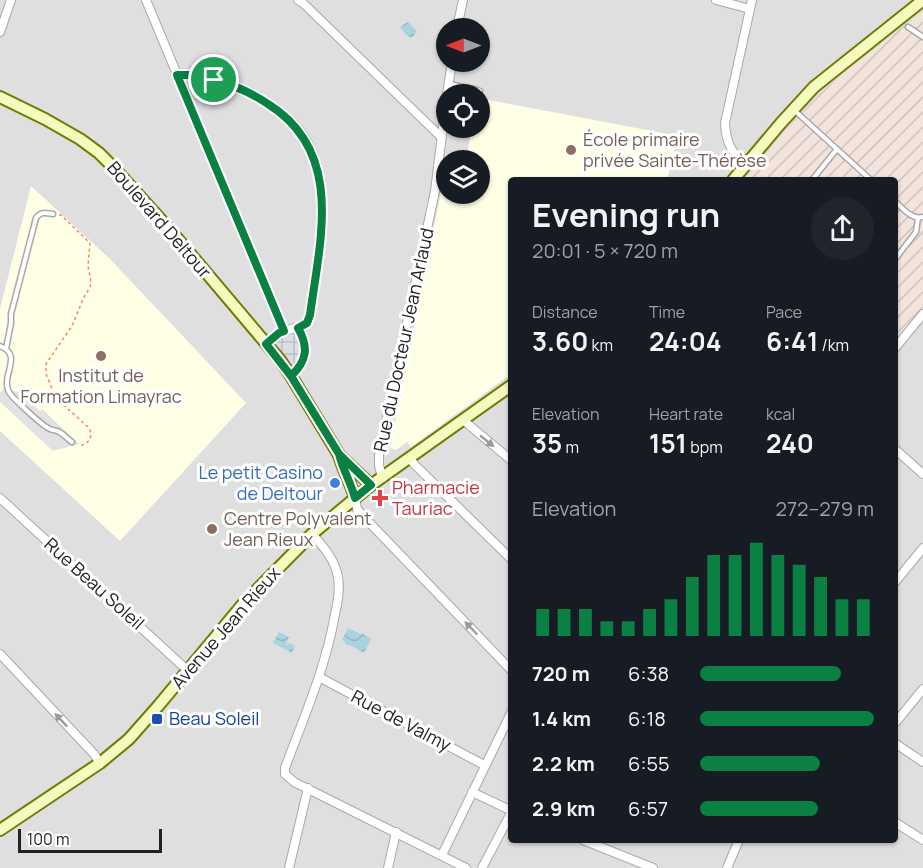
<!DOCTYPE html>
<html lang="en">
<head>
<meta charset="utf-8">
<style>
	body { margin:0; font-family:Manrope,sans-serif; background:#20242c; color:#f1f3f6; height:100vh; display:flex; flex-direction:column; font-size:22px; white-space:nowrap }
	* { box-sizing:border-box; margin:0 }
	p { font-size:20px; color:#9ea1a6 }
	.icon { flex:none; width:33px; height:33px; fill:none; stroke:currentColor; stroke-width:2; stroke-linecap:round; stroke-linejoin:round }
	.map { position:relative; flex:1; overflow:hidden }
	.side { position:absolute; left:508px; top:177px; width:390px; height:666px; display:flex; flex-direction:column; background:#171b24; border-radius:6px; box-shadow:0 2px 4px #0004 }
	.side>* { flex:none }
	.needle { width:39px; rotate:270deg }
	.fabs { position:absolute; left:436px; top:18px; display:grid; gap:12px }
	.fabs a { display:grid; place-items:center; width:54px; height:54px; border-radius:50%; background:#171b24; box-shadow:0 2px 4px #0004; font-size:30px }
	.scale { position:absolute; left:18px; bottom:15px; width:144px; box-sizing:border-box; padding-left:6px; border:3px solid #222; border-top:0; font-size:16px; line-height:21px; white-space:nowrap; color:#222; -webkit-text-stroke:4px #fff; paint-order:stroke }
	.pin { position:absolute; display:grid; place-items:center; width:51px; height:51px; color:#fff; margin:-26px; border:3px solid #fff; border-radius:50%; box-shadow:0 2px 6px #0007 }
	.round { display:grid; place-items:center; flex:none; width:63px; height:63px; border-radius:32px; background:#20242c }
	.summary { display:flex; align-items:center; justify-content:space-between; height:102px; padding:0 24px }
	h1 { font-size:33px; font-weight:700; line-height:45px }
	.figures { display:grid; grid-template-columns:repeat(3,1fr); gap:9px; height:102px; padding:6px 24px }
	.figures div { display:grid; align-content:center }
	.figures b { font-size:26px; font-weight:700 }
	.figures small { font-size:16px; font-weight:400 }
	.figures p { font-size:16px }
	.chart { height:168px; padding:12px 24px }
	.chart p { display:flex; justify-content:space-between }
	.chart svg { width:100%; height:108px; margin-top:6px; stroke:#0b8043; stroke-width:6 }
	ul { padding:0 24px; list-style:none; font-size:20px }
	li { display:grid; grid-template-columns:96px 72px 1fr; align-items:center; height:45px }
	li i { height:15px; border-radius:8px; background:#0b8043 }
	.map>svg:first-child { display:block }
	.residential { fill:#e0dfdf; fill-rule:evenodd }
	.education { fill:#ffffe5 }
	.military { fill:url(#military-furrows) }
	.parking { fill:#e2e2e2 }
	.plaza { fill:url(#plaza-grid) }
	.water { fill:url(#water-waves) }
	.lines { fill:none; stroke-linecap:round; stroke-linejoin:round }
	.lane-casing { stroke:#a9a9a9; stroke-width:7 }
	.street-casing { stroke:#a9a9a9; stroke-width:10 }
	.secondary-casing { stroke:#707d05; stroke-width:14 }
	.path { stroke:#fa8072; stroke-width:1.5; stroke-dasharray:3 3; stroke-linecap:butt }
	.lane { stroke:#fff; stroke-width:4 }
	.street { stroke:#fff; stroke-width:8 }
	.secondary { stroke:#f7fabf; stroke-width:10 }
	.oneway { fill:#9c9c9c }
	.route-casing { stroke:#fff; stroke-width:12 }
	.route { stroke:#0b8043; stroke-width:8 }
	.education-dot { fill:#8d6e63; stroke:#fff; stroke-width:2 }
	.shop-dot { fill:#3f7fe0; stroke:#fff; stroke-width:2 }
	.health-dot { fill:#e0444e; stroke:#fff; stroke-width:2 }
	.transit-dot { fill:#1a4fb4; stroke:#fff; stroke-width:2 }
	.labels { text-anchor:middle; stroke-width:6; stroke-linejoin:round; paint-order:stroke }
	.education-label { font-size:18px; fill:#785e54; stroke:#fff; text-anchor:start }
	.street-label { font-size:18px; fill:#222; stroke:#fff }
	.shop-label { font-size:18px; fill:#366cbe; stroke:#fff; text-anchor:end }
	.health-label { font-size:18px; fill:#be3a42; stroke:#fff; text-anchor:start }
	.transit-label { font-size:18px; fill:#164399; stroke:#fff; text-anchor:start }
</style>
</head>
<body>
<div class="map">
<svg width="923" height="868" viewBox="0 0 923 868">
	<defs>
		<pattern id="military-furrows" width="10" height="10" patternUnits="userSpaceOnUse" patternTransform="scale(1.5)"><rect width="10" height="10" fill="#f3e3dd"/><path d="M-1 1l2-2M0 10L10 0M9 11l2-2" fill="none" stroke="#d0c2bd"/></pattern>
		<pattern id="plaza-grid" width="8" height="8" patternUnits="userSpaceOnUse" patternTransform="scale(1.5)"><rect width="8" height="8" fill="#dddde8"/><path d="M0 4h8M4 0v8" fill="none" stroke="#bdbdc7"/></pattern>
		<pattern id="water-waves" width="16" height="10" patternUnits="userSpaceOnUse" patternTransform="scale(1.5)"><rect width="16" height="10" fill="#aad3df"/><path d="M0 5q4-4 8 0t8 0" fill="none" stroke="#92b5bf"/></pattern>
	</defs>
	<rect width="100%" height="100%" fill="#f2efe9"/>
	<path class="residential" d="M0 0H923V868H0ZM447 28H480V62H447ZM447 94H480V128H447ZM447 160H480V194H447ZM512 180H896V840H512Z"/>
	<g class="education">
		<path d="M480 100 487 102 488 100 563 114 678 136 667 180H512L511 374 411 447 407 442 396 450 390 448 417 316 415 315 447 165V194H480V160H448L449 155 466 160 472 128H480Z"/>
		<path d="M31 186 110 259 246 403 120 541 0 431V309Z"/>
	</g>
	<path class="military" d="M923 11V307L896 339V180H745L785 131 823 91 845 72Z"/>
	<path class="parking" d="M3 389 19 392 40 411 42 409 79 444 53 451 0 402V393Z"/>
	<path class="plaza" d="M298 328 305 352 291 376 266 344Z"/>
	<g class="water">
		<path d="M408 22 417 31 412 38 406 35 400 27Z"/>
		<path d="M348 628 361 634 362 633 371 639 364 653 354 647 345 644V642L342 640Z"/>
		<path d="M279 632 289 637 286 644 288 645 289 643 295 646 292 653 273 643Z"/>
	</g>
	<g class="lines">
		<g class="lane-casing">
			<g id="lane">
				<path d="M908 27 923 37"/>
				<path d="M449 84 474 89 480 91"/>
				<path d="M794 110 871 180"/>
				<path d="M812 180 837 149"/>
				<path d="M896 202C903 209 912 220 923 217"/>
				<path d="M896 258 916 232 918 218"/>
				<path d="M0 346C24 355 0 376 9 392 12 398 42 425 48 428 52 431 52 429 57 431 62 432 67 439 72 442"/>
				<path d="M6 349 11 323V314L36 218C41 211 46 213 53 214"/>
			</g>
		</g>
		<g class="street-casing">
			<g id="street">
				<path d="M146 0 284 331"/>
				<path d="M298 0 303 3 441 137"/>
				<path d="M716 0 750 9"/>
				<path d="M457 28 463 0"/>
				<path d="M0 32 11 0"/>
				<path d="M177 74C202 72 236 84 257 96 272 106 288 116 300 131 337 177 317 261 310 315 303 330 296 326 282 332 276 335 271 340 266 344"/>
				<path d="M447 94 452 62"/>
				<path d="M745 165C731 151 726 143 725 123L752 0"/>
				<path d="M896 347 923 314"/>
				<path d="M291 376C307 361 309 347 298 328"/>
				<path d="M463 420 512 461"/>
				<path d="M896 450 923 474"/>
				<path d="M410 458 414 464 512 560"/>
				<path d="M382 478 379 465V455L435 191 447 95"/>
				<path d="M0 498 187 670"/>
				<path d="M355 498 357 509 364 517 512 671"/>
				<path d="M312 534C324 547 335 560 338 577 340 589 338 602 335 614 326 667 304 717 285 768V774L294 782 466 868"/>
				<path d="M896 581 923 548"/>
				<path d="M0 654 94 754 100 763"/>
				<path d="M319 677 484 765"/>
				<path d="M896 722 923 689"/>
				<path d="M896 744 923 762"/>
				<path d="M472 792 512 811"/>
				<path d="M896 823 923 840"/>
				<path d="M583 840 653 868"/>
				<path d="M442 855 512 711"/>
				<path d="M289 868 308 788"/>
				<path d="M388 868 396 832"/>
				<path d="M482 868 512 811"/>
				<path d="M727 868 739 840"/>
			</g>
		</g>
		<g class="secondary-casing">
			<g id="secondary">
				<path d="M0 97 45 119 80 139 99 153 114 168 171 231 280 360 291 376 339 455C343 470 351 483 355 498"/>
				<path d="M733 180 781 123 814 87 923 0"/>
				<path d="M339 455 371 485"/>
				<path d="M0 830 100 763 129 739 159 705 243 604 312 534 371 485 512 385"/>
			</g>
		</g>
		<path class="path" d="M59 215H61L90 243 88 266 91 282 90 287 84 297 72 326 46 364V374L56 398 89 428C94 437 88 445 78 446"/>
		<use href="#lane" class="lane"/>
		<use href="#street" class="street"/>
		<use href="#secondary" class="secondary"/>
	</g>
	<defs><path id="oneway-solid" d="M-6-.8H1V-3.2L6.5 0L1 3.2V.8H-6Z" transform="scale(1.5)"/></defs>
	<g class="oneway">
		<use href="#oneway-solid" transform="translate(487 441) rotate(39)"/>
		<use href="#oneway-solid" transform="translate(471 628) rotate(-134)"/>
		<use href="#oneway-solid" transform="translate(61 720) rotate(-133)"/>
	</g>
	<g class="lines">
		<g class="route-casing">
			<path id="route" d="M214 80C235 85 250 92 268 104 345 152 320 240 310 315L307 323 298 328C309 347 307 361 291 376L339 454C343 470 351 483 355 498L371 485 339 454 291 376 266 344 279 333 284 331 177 75H195L214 80"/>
		</g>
		<use href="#route" class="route"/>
	</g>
	<g class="education-dot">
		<circle cx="571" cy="150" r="6"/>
		<circle cx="101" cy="356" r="6"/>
		<circle cx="212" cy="529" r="6"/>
	</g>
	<circle class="shop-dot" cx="335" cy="483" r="6"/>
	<path class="health-dot" d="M377 489h6v6h6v6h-6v6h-6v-6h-6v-6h6z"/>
	<rect class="transit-dot" x="151" y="713" width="12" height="12" rx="3"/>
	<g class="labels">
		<g class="education-label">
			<text x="583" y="146">École primaire<tspan x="583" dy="21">privée Sainte-Thérèse</tspan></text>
			<text x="101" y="382" text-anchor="middle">Institut de<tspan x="101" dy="21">Formation Limayrac</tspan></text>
			<text x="224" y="525">Centre Polyvalent<tspan x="224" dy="21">Jean Rieux</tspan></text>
		</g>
		<g class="street-label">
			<text transform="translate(159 220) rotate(49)" y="6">Boulevard Deltour</text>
			<text transform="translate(404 340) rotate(-78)" y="6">Rue du Docteur Jean Arlaud</text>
			<text transform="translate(94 584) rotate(42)" y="6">Rue Beau Soleil</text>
			<text transform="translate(226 628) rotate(-49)" y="6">Avenue Jean Rieux</text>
			<text transform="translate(401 721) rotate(28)" y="6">Rue de Valmy</text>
		</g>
		<g class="shop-label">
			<text x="323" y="479">Le petit Casino<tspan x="323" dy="21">de Deltour</tspan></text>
		</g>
		<g class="health-label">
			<text x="392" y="494">Pharmacie<tspan x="392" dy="21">Tauriac</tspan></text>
		</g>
		<g class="transit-label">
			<text x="169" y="725">Beau Soleil</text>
		</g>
	</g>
</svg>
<div class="fabs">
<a><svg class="needle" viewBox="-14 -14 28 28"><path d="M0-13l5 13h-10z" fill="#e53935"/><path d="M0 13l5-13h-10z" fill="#9ea1a6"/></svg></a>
<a><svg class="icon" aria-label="locate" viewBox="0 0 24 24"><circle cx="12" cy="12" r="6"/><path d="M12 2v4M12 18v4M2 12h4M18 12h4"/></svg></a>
<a><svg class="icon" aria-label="layers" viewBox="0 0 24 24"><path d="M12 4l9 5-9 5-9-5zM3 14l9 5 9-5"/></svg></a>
</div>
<div class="scale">100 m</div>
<div class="pin" style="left:214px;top:80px;background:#1e9e55"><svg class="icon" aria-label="arrive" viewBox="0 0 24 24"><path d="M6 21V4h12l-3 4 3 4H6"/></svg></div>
<section class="side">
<div class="summary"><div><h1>Evening run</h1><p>20:01 · 5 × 720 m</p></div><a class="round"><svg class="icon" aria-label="share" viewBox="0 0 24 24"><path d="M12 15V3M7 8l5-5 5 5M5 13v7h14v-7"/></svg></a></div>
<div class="figures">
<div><p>Distance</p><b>3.60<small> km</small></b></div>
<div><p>Time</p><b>24:04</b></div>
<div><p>Pace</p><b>6:41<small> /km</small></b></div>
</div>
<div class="figures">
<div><p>Elevation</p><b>35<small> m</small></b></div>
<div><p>Heart rate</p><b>151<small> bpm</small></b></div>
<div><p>kcal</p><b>240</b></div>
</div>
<div class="chart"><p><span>Elevation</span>272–279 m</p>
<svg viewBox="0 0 160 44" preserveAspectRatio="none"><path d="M5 44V33M15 44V33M25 44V33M35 44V38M45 44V38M55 44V33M65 44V29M75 44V20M85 44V11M95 44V11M105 44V6M115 44V11M125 44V15M135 44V20M145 44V29M155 44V29"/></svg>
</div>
<ul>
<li><b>720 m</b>6:38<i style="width:81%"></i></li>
<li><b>1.4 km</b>6:18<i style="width:100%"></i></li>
<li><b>2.2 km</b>6:55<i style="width:69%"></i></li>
<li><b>2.9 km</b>6:57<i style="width:68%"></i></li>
</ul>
</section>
</div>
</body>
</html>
